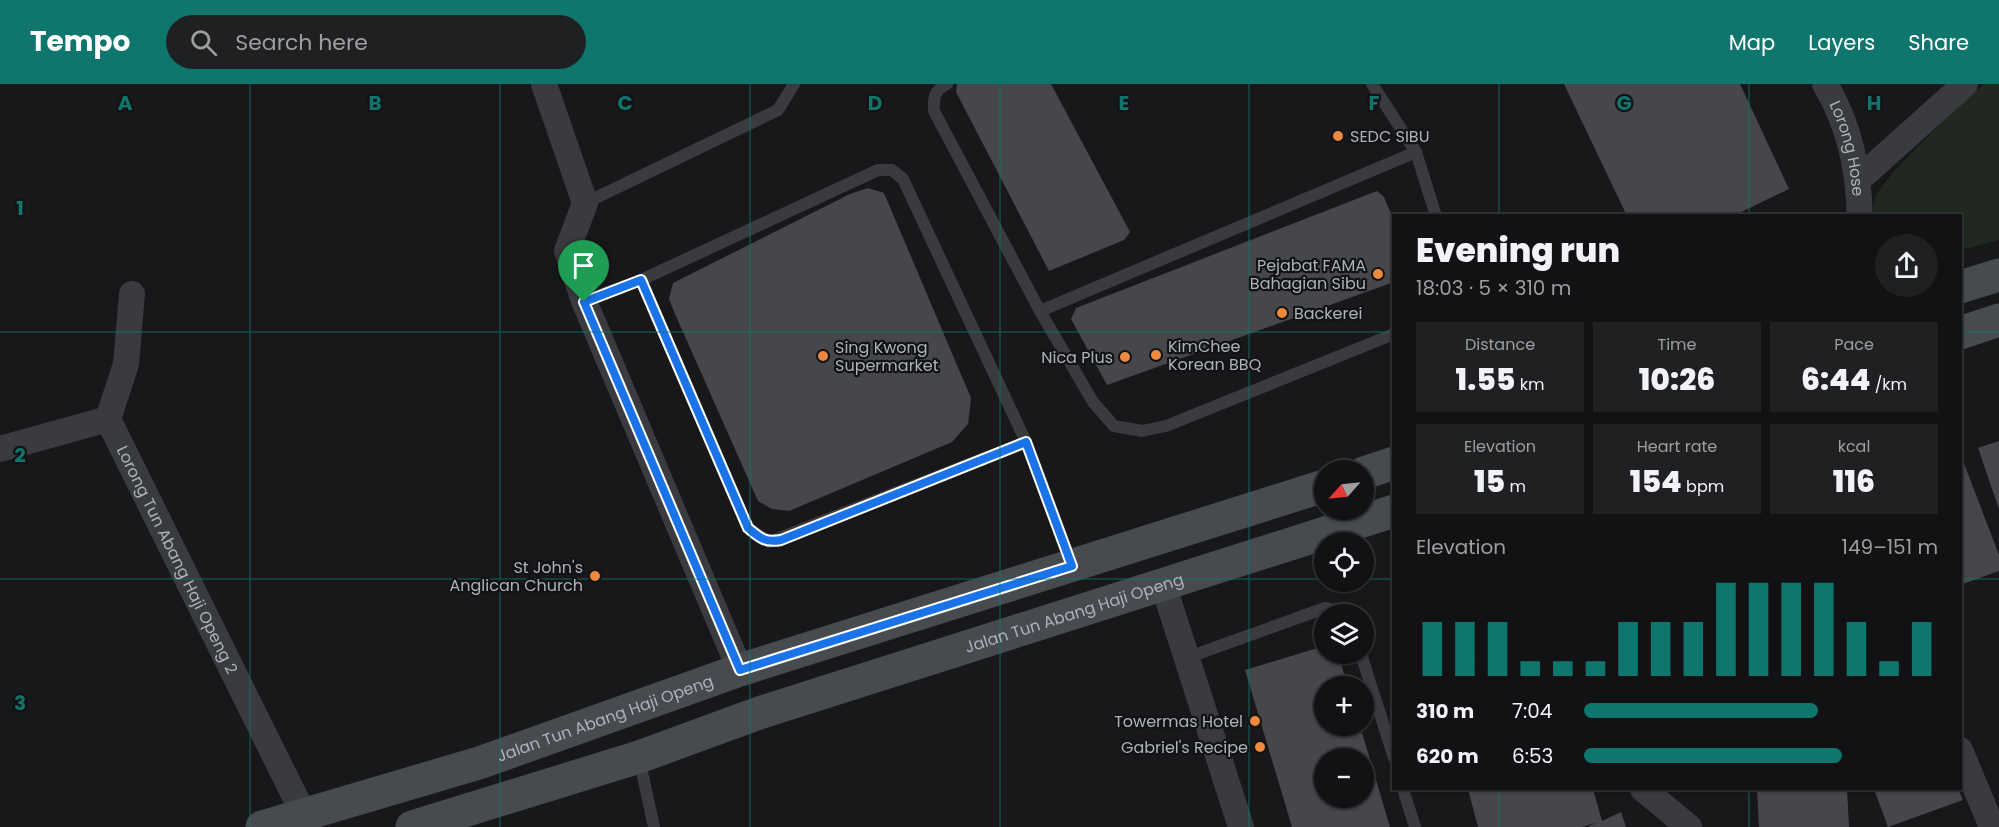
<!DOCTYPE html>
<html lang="en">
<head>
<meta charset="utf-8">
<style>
	body { margin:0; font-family:Poppins,sans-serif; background:#1f2022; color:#f1f3f6; height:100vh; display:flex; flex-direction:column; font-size:22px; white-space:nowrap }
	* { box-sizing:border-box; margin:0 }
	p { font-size:20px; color:#9c9ea0 }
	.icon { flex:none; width:33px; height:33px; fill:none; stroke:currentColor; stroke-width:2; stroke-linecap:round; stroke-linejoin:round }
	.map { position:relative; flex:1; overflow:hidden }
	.drawer { position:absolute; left:1392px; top:130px; width:570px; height:576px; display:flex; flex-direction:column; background:#121214; border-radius:0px; box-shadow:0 2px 4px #0004,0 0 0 2px #313234 }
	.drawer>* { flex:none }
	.needle { width:39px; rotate:243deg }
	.buttons { position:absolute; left:1314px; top:376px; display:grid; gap:12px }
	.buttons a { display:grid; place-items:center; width:60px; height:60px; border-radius:50%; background:#121214; box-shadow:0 2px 4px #0004,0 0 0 2px #313234; font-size:30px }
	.pin { position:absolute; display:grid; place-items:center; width:51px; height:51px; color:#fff; margin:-62px -26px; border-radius:50% 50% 50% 0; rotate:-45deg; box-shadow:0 0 6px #0007 }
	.pin .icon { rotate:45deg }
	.round { display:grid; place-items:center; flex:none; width:63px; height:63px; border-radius:32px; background:#1f2022 }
	.headline { display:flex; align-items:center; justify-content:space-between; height:102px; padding:0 24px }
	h1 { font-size:33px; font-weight:800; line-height:45px }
	.metrics { display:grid; grid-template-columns:repeat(3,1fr); gap:9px; height:102px; padding:6px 24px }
	.metrics div { display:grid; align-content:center; border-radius:0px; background:#1f2022; text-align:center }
	.metrics b { font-size:30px; font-weight:800 }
	.metrics small { font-size:16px; font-weight:400 }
	.metrics p { font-size:16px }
	.chart { height:168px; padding:12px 24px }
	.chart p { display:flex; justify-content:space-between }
	.chart svg { width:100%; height:108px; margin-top:6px; stroke:#0f766e; stroke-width:6 }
	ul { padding:0 24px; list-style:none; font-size:20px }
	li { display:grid; grid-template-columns:96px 72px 1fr; align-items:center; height:45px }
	li i { height:15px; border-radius:8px; background:#0f766e }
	header { display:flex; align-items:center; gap:36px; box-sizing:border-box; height:84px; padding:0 30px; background:#0f766e; color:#fff }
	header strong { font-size:28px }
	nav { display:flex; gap:33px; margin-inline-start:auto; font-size:21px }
	.search { width:420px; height:54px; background:#1f2022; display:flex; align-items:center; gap:15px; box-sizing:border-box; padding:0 21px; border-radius:33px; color:#9c9ea0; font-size:22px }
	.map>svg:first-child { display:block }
	.green { fill:#202820 }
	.building { fill:#45474a; fill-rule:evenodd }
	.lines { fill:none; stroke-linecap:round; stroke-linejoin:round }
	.lane { stroke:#393b3f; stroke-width:12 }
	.street { stroke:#393b3f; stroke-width:26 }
	.secondary { stroke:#474b4f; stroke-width:33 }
	.route-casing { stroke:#fff; stroke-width:12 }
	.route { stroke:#1a73e8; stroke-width:8 }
	.grid { fill:none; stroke:#0f766e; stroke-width:1.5; stroke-opacity:0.55 }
	.poi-dot { fill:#ec893e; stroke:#131315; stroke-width:2 }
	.labels { text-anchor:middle; stroke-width:4.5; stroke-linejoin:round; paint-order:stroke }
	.poi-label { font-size:16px; fill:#abb2b9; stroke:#131315; text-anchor:end }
	.street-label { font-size:16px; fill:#abb2b9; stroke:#131315 }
	.grid-label { font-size:20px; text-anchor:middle; font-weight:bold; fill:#0f766e; stroke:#131315; stroke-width:4.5; stroke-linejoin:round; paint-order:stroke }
</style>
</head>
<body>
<header>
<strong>Tempo</strong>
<div class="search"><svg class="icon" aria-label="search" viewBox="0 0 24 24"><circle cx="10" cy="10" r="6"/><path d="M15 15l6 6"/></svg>Search here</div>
<nav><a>Map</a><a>Layers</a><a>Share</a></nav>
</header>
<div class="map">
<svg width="1999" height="743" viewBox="0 0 1999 743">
	<rect width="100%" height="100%" fill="#18181a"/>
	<path class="green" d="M1984 0H1999V156L1961 166 1960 132H1875C1874 128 1873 122 1874 118 1880 94 1962 19 1984 0Z"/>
	<g class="building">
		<path d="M957 0H1051L1130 148 1124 156 1049 187 956 8Z"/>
		<path d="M1564 0H1740L1789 105 1733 132H1627Z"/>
		<path d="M868 104 884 109 971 314 968 340 952 358 789 427 772 425 758 417 675 230 669 215 673 199 850 110Z"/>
		<path d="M1377 107 1384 113 1394 137V198L1107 301 1071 235 1076 224Z"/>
		<path d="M1999 357V425L1978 364Z"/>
		<path d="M1960 369 1999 471V487L1960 501Z"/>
		<path d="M1324 562V570H1338L1348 603H1324V642H1360L1390 743H1292L1245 586ZM1324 675H1364V714H1324Z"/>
		<path d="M1468 705H1593L1602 737 1621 728 1626 743H1587L1596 739 1582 743H1478Z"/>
		<path d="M1757 705H1847L1849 743H1759Z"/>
		<path d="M1874 705H1958L1963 716 1888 743Z"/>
	</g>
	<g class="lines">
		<g class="lane">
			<path d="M947 0C935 6 933 13 934 27L1040 227 1093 318 1114 342 1142 347 1166 342 1394 250"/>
			<path d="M1372 0 1416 68 1436 132"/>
			<path d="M585 119 778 26 794 0"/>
			<path d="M584 217 641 196 878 86H892L903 95 1026 358 769 458 748 444 641 196"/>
			<path d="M1040 227 1416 68"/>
			<path d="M1026 358 1072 480"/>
			<path d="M1361 570 1394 674"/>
			<path d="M1186 574 1325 524 1340 527 1344 531"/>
			<path d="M639 674 654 743"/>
			<path d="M1403 705 1415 743"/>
		</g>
		<g class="street">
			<path d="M544 0 585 119 567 167 584 217 740 586"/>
			<path id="s1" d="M1825 0C1850 42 1858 84 1860 132"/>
			<path d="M1858 96 1965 0"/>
			<path id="s2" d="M132 210 126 280 108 335 304 731"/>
			<path d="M0 365 108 335"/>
			<path d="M1163 500 1241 743"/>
			<path d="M1960 666 1992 743"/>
			<path d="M1643 705 1689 743"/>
		</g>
		<g class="secondary">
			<path d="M1960 203 1999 191"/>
			<path d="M1960 249 1999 236"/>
			<path d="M1364 389 1394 379"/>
			<path id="s3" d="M262 743 479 679 740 586 1324 402"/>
			<path id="s4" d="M412 743 639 673 759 629 1394 427"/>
		</g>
	</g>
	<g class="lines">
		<g class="route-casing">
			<path id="route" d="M641 196 748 444C760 454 765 459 781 456L1026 358 1072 482 740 586 584 218Z"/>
		</g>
		<use href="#route" class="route"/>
	</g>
	<path class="grid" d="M250 0V743M500 0V743M750 0V743M1000 0V743M1249 0V743M1499 0V132M1749 0V132M0 248H1394M1960 248H1999M0 495H1324M1364 495H1394M1960 495H1999M1499 705V743M1749 705V743"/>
	<g class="poi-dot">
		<circle cx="1338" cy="52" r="6"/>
		<circle cx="1378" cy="190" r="6"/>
		<circle cx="1282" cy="229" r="6"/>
		<circle cx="1156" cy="271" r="6"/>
		<circle cx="823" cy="272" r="6"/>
		<circle cx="1125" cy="273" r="6"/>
		<circle cx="595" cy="492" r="6"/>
		<circle cx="1255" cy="637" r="6"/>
		<circle cx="1260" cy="663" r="6"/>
	</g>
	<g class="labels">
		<g class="poi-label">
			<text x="1350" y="58" text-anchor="start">SEDC SIBU</text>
			<text x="1366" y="187">Pejabat FAMA<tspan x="1366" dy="18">Bahagian Sibu</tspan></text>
			<text x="1294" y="235" text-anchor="start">Backerei</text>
			<text x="1168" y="268" text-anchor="start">KimChee<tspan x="1168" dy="18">Korean BBQ</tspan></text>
			<text x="835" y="269" text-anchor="start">Sing Kwong<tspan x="835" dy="18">Supermarket</tspan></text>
			<text x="1113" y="279">Nica Plus</text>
			<text x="583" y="489">St John's<tspan x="583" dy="18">Anglican Church</tspan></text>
			<text x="1243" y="643">Towermas Hotel</text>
			<text x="1248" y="669">Gabriel's Recipe</text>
		</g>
		<g class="street-label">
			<text dy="6" stroke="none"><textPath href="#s1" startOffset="69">Lorong Hose</textPath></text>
			<text dy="6" stroke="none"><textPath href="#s2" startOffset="285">Lorong Tun Abang Haji Openg 2</textPath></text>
			<text dy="6" stroke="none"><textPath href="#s4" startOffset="696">Jalan Tun Abang Haji Openg</textPath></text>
			<text dy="6" stroke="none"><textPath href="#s3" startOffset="360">Jalan Tun Abang Haji Openg</textPath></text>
		</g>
	</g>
	<g class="grid-label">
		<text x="125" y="26">A</text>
		<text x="375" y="26">B</text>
		<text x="625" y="26">C</text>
		<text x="875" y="26">D</text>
		<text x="1124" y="26">E</text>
		<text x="1374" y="26">F</text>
		<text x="1624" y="26">G</text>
		<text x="1874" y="26">H</text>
		<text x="20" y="131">1</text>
		<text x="20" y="378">2</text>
		<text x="20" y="626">3</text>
	</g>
</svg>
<div class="buttons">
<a><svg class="needle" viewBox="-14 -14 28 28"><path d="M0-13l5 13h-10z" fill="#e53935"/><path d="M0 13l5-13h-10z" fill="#9c9ea0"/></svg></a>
<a><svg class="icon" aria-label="locate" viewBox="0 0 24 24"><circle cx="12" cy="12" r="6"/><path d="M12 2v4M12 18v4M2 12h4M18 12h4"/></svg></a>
<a><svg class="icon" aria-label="layers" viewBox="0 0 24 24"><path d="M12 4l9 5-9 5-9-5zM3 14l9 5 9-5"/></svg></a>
<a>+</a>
<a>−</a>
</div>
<div class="pin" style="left:584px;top:218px;background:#1e9e55"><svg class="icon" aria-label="arrive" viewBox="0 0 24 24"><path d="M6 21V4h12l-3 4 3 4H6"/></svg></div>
<section class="drawer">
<div class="headline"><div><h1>Evening run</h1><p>18:03 · 5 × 310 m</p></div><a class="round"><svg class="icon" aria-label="share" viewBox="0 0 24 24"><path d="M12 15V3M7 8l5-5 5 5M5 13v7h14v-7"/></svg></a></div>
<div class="metrics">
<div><p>Distance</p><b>1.55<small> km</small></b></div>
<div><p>Time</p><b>10:26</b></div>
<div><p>Pace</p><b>6:44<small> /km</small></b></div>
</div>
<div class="metrics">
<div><p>Elevation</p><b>15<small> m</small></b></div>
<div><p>Heart rate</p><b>154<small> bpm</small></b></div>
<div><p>kcal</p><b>116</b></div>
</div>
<div class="chart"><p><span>Elevation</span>149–151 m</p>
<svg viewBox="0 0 160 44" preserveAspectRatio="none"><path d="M5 44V22M15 44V22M25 44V22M35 44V38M45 44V38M55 44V38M65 44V22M75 44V22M85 44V22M95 44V6M105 44V6M115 44V6M125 44V6M135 44V22M145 44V38M155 44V22"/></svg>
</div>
<ul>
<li><b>310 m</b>7:04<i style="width:66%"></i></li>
<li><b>620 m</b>6:53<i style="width:73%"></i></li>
</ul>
</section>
</div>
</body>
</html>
